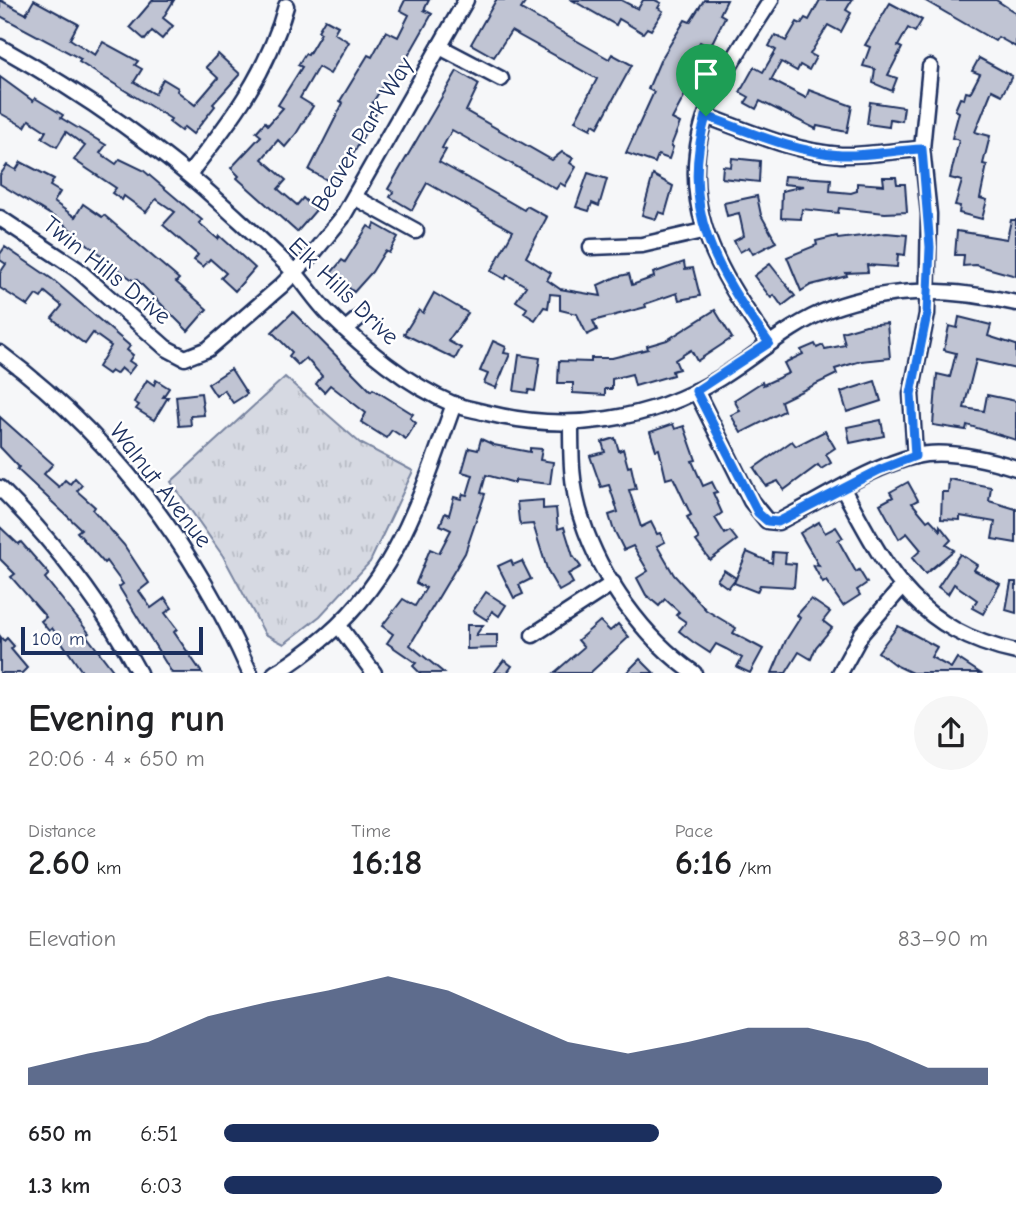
<!DOCTYPE html>
<html lang="en">
<head>
<meta charset="utf-8">
<style>
	body { margin:0; font-family:"Comic Neue",sans-serif; background:#f6f6f6; color:#202124; height:100vh; display:flex; flex-direction:column; font-size:26px; white-space:nowrap }
	* { box-sizing:border-box; margin:0 }
	p { font-size:23px; color:#757577 }
	.icon { flex:none; width:38px; height:38px; fill:none; stroke:currentColor; stroke-width:2; stroke-linecap:round; stroke-linejoin:round }
	.map { position:relative; height:673px; overflow:hidden }
	.panel { display:flex; flex-direction:column; background:#fff; flex:1 }
	.panel>* { flex:none }
	.scale { position:absolute; left:21px; bottom:18px; width:182px; box-sizing:border-box; padding-left:7px; border:4px solid #1b2f5e; border-top:0; font-size:19px; line-height:24px; white-space:nowrap; color:#1b2f5e; -webkit-text-stroke:5px #fff; paint-order:stroke }
	.pin { position:absolute; display:grid; place-items:center; width:60px; height:60px; color:#fff; margin:-72px -30px; border-radius:50% 50% 50% 0; rotate:-45deg; box-shadow:0 0 7px #0007 }
	.pin .icon { rotate:45deg }
	.round { display:grid; place-items:center; flex:none; width:74px; height:74px; border-radius:37px; background:#f6f6f6 }
	.overview { display:flex; align-items:center; justify-content:space-between; height:119px; padding:0 28px }
	h1 { font-size:38px; font-weight:600; line-height:52px }
	.metrics { display:grid; grid-template-columns:repeat(3,1fr); gap:10px; height:119px; padding:7px 28px }
	.metrics div { display:grid; align-content:center }
	.metrics b { font-size:35px; font-weight:600 }
	.metrics small { font-size:19px; font-weight:400 }
	.metrics p { font-size:19px }
	.chart { height:196px; padding:14px 28px }
	.chart p { display:flex; justify-content:space-between }
	.chart svg { width:100%; height:126px; margin-top:7px; fill:#1b2f5e; opacity:.7 }
	ul { padding:0 28px; list-style:none; font-size:23px }
	li { display:grid; grid-template-columns:112px 84px 1fr; align-items:center; height:52px }
	li i { height:18px; border-radius:9px; background:#1b2f5e }
	.map>svg:first-child { display:block }
	.grass { fill:url(#grass-tufts); stroke:#7884a0; stroke-width:2 }
	.building { fill:#c0c4d3; stroke:#1b2f5e; stroke-width:2 }
	.lines { fill:none; stroke-linecap:round; stroke-linejoin:round }
	.minor-casing { stroke:#1b2f5e; stroke-width:19 }
	.minor { stroke:#fff; stroke-width:14 }
	.route-casing { stroke:#fff; stroke-width:14 }
	.route { stroke:#1a73e8; stroke-width:9 }
	.labels { text-anchor:middle; stroke-width:5; stroke-linejoin:round; paint-order:stroke }
	.street-label { font-size:24px; fill:#1b2f5e; stroke:#fff }
</style>
</head>
<body>
<div class="map">
<svg width="1016" height="673" viewBox="0 0 1016 673">
	<defs>
		<pattern id="grass-tufts" width="24" height="20" patternUnits="userSpaceOnUse" patternTransform="scale(1.75)"><rect width="24" height="20" fill="#d6d9e2"/><path d="M3 7l-1-3M5 7V3M7 7l1-3M15 17l-1-3M17 17v-4M19 17l1-3" fill="none" stroke="#b7bbc4"/></pattern>
	</defs>
	<rect width="100%" height="100%" fill="#f6f7f9"/>
	<filter id="ink" filterUnits="userSpaceOnUse"><feTurbulence type="fractalNoise" baseFrequency=".0143" numOctaves="2"/><feDisplacementMap in="SourceGraphic" scale="14" xChannelSelector="R" yChannelSelector="G"/><feConvolveMatrix kernelMatrix="1 2 1 2 8 2 1 2 1" color-interpolation-filters="sRGB"/></filter>
	<g filter="url(#ink)">
		<path class="grass" d="M285 377 360 443 413 471 370 562 320 616 284 644 265 634 223 556 171 482Z"/>
		<g class="building">
			<path d="M0 0 26 14 34 0 78 24 70 39 95 55 103 42 138 61 135 65 142 69 134 82 155 94 163 79 178 88 177 91 195 105 218 78 206 67 218 54 240 74 213 104 215 106 193 134 184 127 181 131 169 122 171 119 79 62 81 59 0 16Z"/>
			<path d="M153 0H174L163 18 173 26 162 39 152 31 145 40 130 27Z"/>
			<path d="M405 0H429L424 10 432 14 395 79 391 77 387 86 384 84 372 104 379 108 336 185 309 170 343 103 340 101 368 55 372 57 386 31 398 37 409 15 400 10Z"/>
			<path d="M496 0H527L521 9 609 59 612 54 632 65 598 127 593 124 591 129 575 121 597 79 511 31 494 57 471 44Z"/>
			<path d="M572 0H621L638 9 643 0H655L661 3 658 8 663 11 651 30 647 28 643 33 619 19 616 25Z"/>
			<path d="M704 0H727L720 14 725 17 710 47 700 42 690 62 700 67 672 119 680 123 671 146 673 147 669 159 658 155 655 163 626 153 654 92 648 89 660 61 685 20 690 22Z"/>
			<path d="M820 0H852L846 10 851 13 841 32 828 25 810 54 816 57 809 70 800 65 797 71 781 62 771 80 806 98 809 90 852 106 847 132 817 126 816 129 760 101 756 109 745 103 749 97 740 92 754 67 763 72 776 50 769 46 775 35 786 41 797 22 801 24 805 18 809 20Z"/>
			<path d="M924 0H996L1016 13V47L998 37 995 41Z"/>
			<path d="M890 3 922 20 915 32 908 28 898 46 902 48 888 75 897 78 892 91 873 83 875 69 863 66 870 47 865 45Z"/>
			<path d="M325 19 338 26 334 33 349 42 330 74 318 67 300 98 313 106 296 134 285 147 278 140 262 159 286 180 278 189 297 205 303 198 316 210 297 232 237 178 239 176 231 168 261 136 256 132 265 122 268 125 283 108 278 105 302 67 298 65 305 54 308 55 321 33 318 31Z"/>
			<path d="M979 58 1012 76 1002 95 992 90 975 132 990 136 983 164 987 165 980 198 987 200 982 219 959 213 960 206 955 205 962 181 950 178 959 140 952 138 959 112 955 110 960 98 964 99 966 92 970 93 980 74 972 71Z"/>
			<path d="M457 71 479 84 466 111 552 160 562 152 573 158 570 163 576 167 565 186 560 183 556 189 452 130 442 148 446 150 439 162 524 210 527 206 547 217 526 257 551 273 547 280 560 289 601 296 598 285 616 277 629 274 632 285 654 277 653 273 684 262 685 269 693 268 700 296 679 300 677 293 645 304 646 307 593 321 597 330 587 335 577 314 560 310V295L550 294 548 308 544 307 535 320 524 313 527 308 516 301 526 286 507 275 505 279 491 271 513 231 427 183 412 210 390 197 393 192 388 189Z"/>
			<path d="M0 77 33 101 35 98 63 115 61 118 106 145 100 153 116 164 120 159 143 170 202 220 199 223 218 239 220 236 255 268 235 291 221 278 226 273 210 259 203 267 194 260 198 255 163 225 175 212 156 199 146 212 124 196 122 200 112 193 116 188 74 160 85 146 66 132 57 147 42 138 46 131 29 120 25 127 0 113Z"/>
			<path d="M870 102 904 107 902 121 890 119 889 127 867 124Z"/>
			<path d="M732 158 760 161 759 182 722 178 723 166 731 167Z"/>
			<path d="M21 162 54 179 50 186 60 192 54 202 75 217 83 204 102 217 104 215 179 279 176 282 207 309 188 331 136 279 134 281 111 264 59 220 0 184V175L7 165 16 170Z"/>
			<path d="M588 173 607 179 599 206 592 203 589 211 576 207Z"/>
			<path d="M653 175 673 186 665 214 659 212 656 219 642 215Z"/>
			<path d="M784 176 831 179 830 191 851 193 857 191V183L884 185 883 177H896L897 184H905L907 212 885 213 839 208 838 213 802 209 801 219 781 218 782 191 804 186 783 184Z"/>
			<path d="M757 196 761 215 776 242 753 254 749 247 740 252 734 241 744 236 739 213 727 216 724 203Z"/>
			<path d="M1011 220H1016V276L976 265 963 266 964 255H955L957 231 1007 239Z"/>
			<path d="M375 224 398 237 389 253 385 251 372 272 354 292 331 273 342 260 345 262 368 226 373 229Z"/>
			<path d="M886 233 907 235 905 255 898 254 897 267 867 265 868 272 846 273 847 276 811 285 801 291 787 257 817 245 816 241 837 236 838 239Z"/>
			<path d="M5 247 52 279 130 346 127 350 133 355 129 361 135 365 128 374 121 368 116 374 111 371 108 374 98 367 111 346 93 333 85 344 70 333 52 318 62 306 45 292 41 298 36 295 28 306 0 288V273L6 264 0 260V254Z"/>
			<path d="M770 264 795 296 782 306 774 295 771 298 754 276Z"/>
			<path d="M434 293 468 313 448 341 461 348 455 359 404 334 419 310 423 313Z"/>
			<path d="M715 310 732 338 697 361 691 350 675 360 679 369 672 371 673 375 635 386 632 374 612 379V389H605V395L573 393V383H558L559 361 591 362V358H612L648 349 647 346 667 340Z"/>
			<path d="M293 312 371 391 373 389 413 414 410 418 416 423 406 439 392 430 386 438 361 422 366 413 330 385 324 392 316 384 322 376 306 358 298 365 289 356 292 352 272 332Z"/>
			<path d="M959 317 991 325 988 336 1016 345V369L976 360 964 408 984 411 987 395 1016 401V440L967 425 966 430 933 425 937 374 950 377 956 353 944 350 949 326 957 328Z"/>
			<path d="M887 323 890 358 861 361 835 369 837 374 781 401 784 411 741 433 731 415 740 411 734 400 762 382 763 385 789 373 784 363 803 354 801 350 815 344 817 348 823 345 825 349 845 345 842 332 866 325Z"/>
			<path d="M493 341 506 347 504 353 510 354 496 388 484 383 488 374 480 371Z"/>
			<path d="M519 355 540 358 535 391 529 390 528 393 514 391Z"/>
			<path d="M231 369 247 394 233 403 224 390 216 396 208 384Z"/>
			<path d="M147 380 154 385 156 380 169 388 163 397H168L154 420 136 409 139 405 134 402Z"/>
			<path d="M875 381 881 401 847 412 841 392Z"/>
			<path d="M201 393 204 415 190 416 191 425 179 426 176 396Z"/>
			<path d="M0 417 53 464 44 474 59 487 65 480 70 484 75 478 82 485 77 491 95 507 93 510 124 545 149 583 139 591 151 608 165 598 172 608 165 613 177 629 174 632 202 673H172L119 587 123 584 106 561 104 563 77 532 81 529 17 469 19 467 0 447Z"/>
			<path d="M881 420 884 436 850 443 847 427Z"/>
			<path d="M673 424 675 429 684 426 696 460 692 461 703 486 712 482 717 492 713 493 722 513 715 518 725 534 730 531 737 540 710 560 696 541 699 539 687 517 691 515 673 477 666 479 659 449 656 450 650 432Z"/>
			<path d="M825 431 835 448 826 454 831 463 821 469 818 465 784 490 778 481 766 486 754 468 792 441 796 446Z"/>
			<path d="M615 438 619 451 623 449 628 467 631 466 636 489 629 490 641 527 651 522 657 534 660 533 665 542 657 546 674 575 706 610 736 628 733 633 763 649 750 673 737 667 742 658 726 649 716 644 710 653 693 642 679 631 686 622 676 615 679 612 665 599 659 606 646 595 637 578 648 571 633 546 624 550 613 528 609 515 618 512 609 485 601 487 590 456 605 452 602 442Z"/>
			<path d="M481 439 494 445 530 452V448L542 449 540 460 553 462 550 484 515 480V483L486 475 481 493 485 494 465 553 410 645 444 673H420L413 666 416 663 387 643 393 634 382 626 403 599 415 606 426 588 416 583 430 549 439 553 451 530 440 525 445 513 449 515 454 497 461 499 463 494 467 495 473 475 462 472 469 448 478 450Z"/>
			<path d="M949 479 991 487 989 501 1016 509V543L992 539 995 522 960 516V520L941 519 942 492H948Z"/>
			<path d="M908 482 918 500 912 503 927 521 930 519 940 530V526L951 540 946 545 954 550 925 574 912 558 921 550 907 533 899 539 880 504 893 497 890 492Z"/>
			<path d="M543 500V509L556 508 558 529 564 527 573 556 581 567 568 574 573 583 559 591 548 572 533 524 521 525 519 521 517 502Z"/>
			<path d="M819 522 825 533 836 527 843 538 838 540 856 572 859 570 867 583 857 590 860 595 843 606 826 581 823 583 813 565 819 566 800 533Z"/>
			<path d="M0 527 18 544 21 542 49 574 45 578 89 633 86 635 115 673H83L52 628 49 631 41 621 46 617 11 577 15 574 0 559Z"/>
			<path d="M747 552 772 563 773 552 786 553 785 563 796 564 794 587 760 585 757 592 734 583Z"/>
			<path d="M960 554 977 565 974 570 1000 584 983 614 972 608 977 600 954 584 948 594 938 587Z"/>
			<path d="M511 560 513 565 522 561 531 579 519 585 523 594 514 598 498 566Z"/>
			<path d="M724 570 736 578 728 588 717 580Z"/>
			<path d="M1011 582H1016V613L1006 610Z"/>
			<path d="M486 592 506 605 499 616 492 611 487 620 473 611Z"/>
			<path d="M811 599 830 612 823 621 832 628 816 647 811 659 799 652 786 673H772L786 640 800 618 797 615Z"/>
			<path d="M600 621 610 631 618 624 629 637 590 673H554L584 647 578 640Z"/>
			<path d="M467 625H483L476 635H497V648L467 649Z"/>
			<path d="M898 626 937 647 931 657 951 668 957 658 980 673H912L895 665 878 652Z"/>
			<path d="M0 636 4 641 7 638 14 646 11 649 27 668 22 673H0Z"/>
			<path d="M640 659 654 673H626Z"/>
			<path d="M504 660 512 666 507 673H494Z"/>
		</g>
		<g class="lines">
			<g class="minor-casing">
				<g id="minor">
					<path d="M0 47C82 93 157 144 226 208 249 229 273 250 295 273 307 286 316 301 329 314 365 349 406 384 453 404 463 408 476 410 487 413 567 433 650 421 720 378 757 355 789 325 830 309 893 286 951 288 1016 303"/>
					<path d="M440 47 501 79"/>
					<path d="M706 116C750 132 794 152 841 155 868 156 896 150 922 149"/>
					<path d="M189 174C231 121 268 72 286 6"/>
					<path d="M356 198 416 231"/>
					<path d="M0 218 77 269 166 348 185 358 208 349 281 286 310 257 342 218 466 0"/>
					<path d="M591 247 642 245 703 231"/>
					<path d="M346 329 360 317"/>
					<path d="M769 343C714 267 670 192 713 97 729 63 751 32 771 0"/>
					<path d="M0 353C111 436 194 546 250 673"/>
					<path d="M696 391 751 501 767 521 778 522C820 501 870 467 915 456 945 449 987 459 1016 468"/>
					<path d="M571 424C571 456 571 489 582 520 601 578 643 638 694 673"/>
					<path d="M915 456 911 394 927 314 929 214 922 149 930 67"/>
					<path d="M0 488C55 543 102 604 139 673"/>
					<path d="M843 489C888 572 916 630 1016 652"/>
					<path d="M339 626 374 673"/>
					<path d="M533 635 613 583"/>
					<path d="M275 673C289 666 301 656 314 646 396 583 420 498 454 404"/>
					<path d="M840 673 862 633 901 588"/>
				</g>
			</g>
			<use href="#minor" class="minor"/>
		</g>
	</g>
	<g class="lines" filter="url(#ink)">
		<g class="route-casing">
			<path id="route" d="M706 116C750 132 794 152 841 155 868 156 896 150 922 149L930 247 927 314 911 394 915 456 879 470 778 522 767 521 758 513 696 391 769 343C716 269 679 210 706 116Z"/>
		</g>
		<use href="#route" class="route"/>
	</g>
	<g class="labels">
		<g class="street-label">
			<text transform="translate(362 134) rotate(-59)" y="8">Beaver Park Way</text>
			<text transform="translate(107 270) rotate(39)" y="8">Twin Hills Drive</text>
			<text transform="translate(344 291) rotate(44)" y="8">Elk Hills Drive</text>
			<text transform="translate(161 485) rotate(52)" y="8">Walnut Avenue</text>
		</g>
	</g>
</svg>
<div class="scale">100 m</div>
<div class="pin" style="left:706px;top:116px;background:#1e9e55"><svg class="icon" aria-label="arrive" viewBox="0 0 24 24"><path d="M6 21V4h12l-3 4 3 4H6"/></svg></div>
</div>
<section class="panel">
<div class="overview"><div><h1>Evening run</h1><p>20:06 · 4 × 650 m</p></div><a class="round"><svg class="icon" aria-label="share" viewBox="0 0 24 24"><path d="M12 15V3M7 8l5-5 5 5M5 13v7h14v-7"/></svg></a></div>
<div class="metrics">
<div><p>Distance</p><b>2.60<small> km</small></b></div>
<div><p>Time</p><b>16:18</b></div>
<div><p>Pace</p><b>6:16<small> /km</small></b></div>
</div>
<div class="chart"><p><span>Elevation</span>83–90 m</p>
<svg viewBox="0 0 160 44" preserveAspectRatio="none"><path d="M0 44V38L10 33L20 29L30 20L40 15L50 11L60 6L70 11L80 20L90 29L100 33L110 29L120 24L130 24L140 29L150 38L160 38V44z"/></svg>
</div>
<ul>
<li><b>650 m</b>6:51<i style="width:57%"></i></li>
<li><b>1.3 km</b>6:03<i style="width:94%"></i></li>
</ul>
</section>
</body>
</html>
